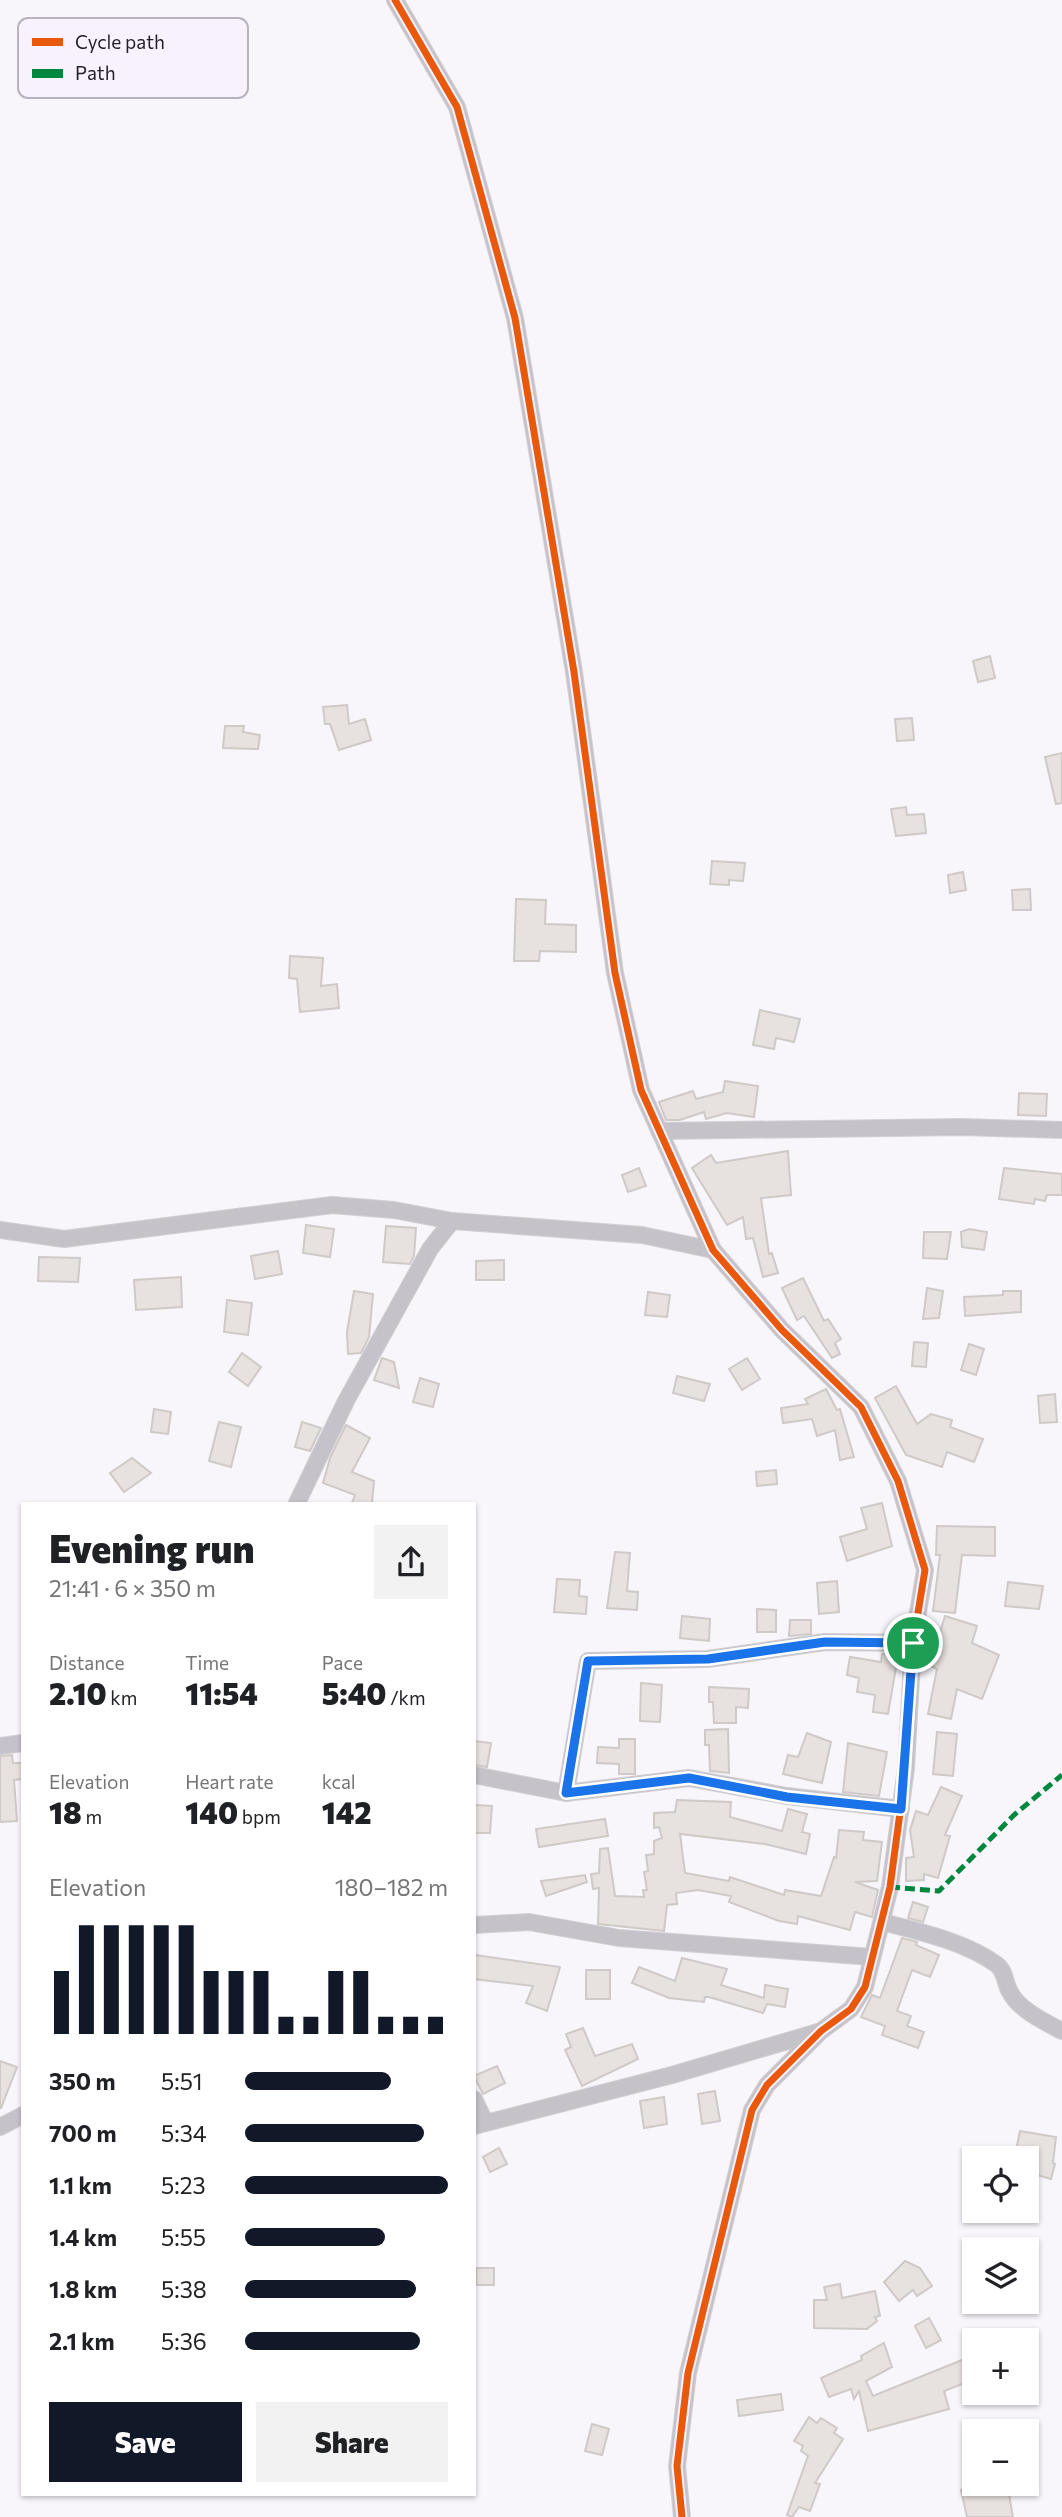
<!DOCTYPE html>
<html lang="en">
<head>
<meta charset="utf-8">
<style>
	body { margin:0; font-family:Commissioner,sans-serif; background:#f2f2f2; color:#202124; height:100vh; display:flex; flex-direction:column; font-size:26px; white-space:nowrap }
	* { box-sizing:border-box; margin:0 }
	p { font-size:23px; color:#757577 }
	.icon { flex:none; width:38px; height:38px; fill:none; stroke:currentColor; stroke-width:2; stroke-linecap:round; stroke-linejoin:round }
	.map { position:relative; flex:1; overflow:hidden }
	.side { position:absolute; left:21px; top:1502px; width:455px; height:994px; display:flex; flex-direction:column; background:#fff; border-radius:0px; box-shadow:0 2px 5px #0004 }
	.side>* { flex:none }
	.tools { position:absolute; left:962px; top:2146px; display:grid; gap:14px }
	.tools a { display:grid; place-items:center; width:77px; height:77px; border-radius:0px; background:#fff; box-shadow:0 2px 5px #0004; font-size:35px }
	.pin { position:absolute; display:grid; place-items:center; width:60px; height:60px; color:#fff; margin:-30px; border:4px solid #fff; border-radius:50%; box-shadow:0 2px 7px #0007 }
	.round { display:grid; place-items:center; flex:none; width:74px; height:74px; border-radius:0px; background:#f2f2f2 }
	.head { display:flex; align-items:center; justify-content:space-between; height:119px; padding:0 28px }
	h1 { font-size:38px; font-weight:800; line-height:52px }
	.stats { display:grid; grid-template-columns:repeat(3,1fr); gap:10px; height:119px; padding:7px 28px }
	.stats div { display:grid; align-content:center }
	.stats b { font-size:30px; font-weight:800 }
	.stats small { font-size:19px; font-weight:400 }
	.stats p { font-size:19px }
	.chart { height:196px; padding:14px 28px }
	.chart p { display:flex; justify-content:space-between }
	.chart svg { width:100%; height:126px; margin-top:7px; stroke:#111827; stroke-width:6 }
	.cta { display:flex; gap:14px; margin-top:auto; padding:14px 28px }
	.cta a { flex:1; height:80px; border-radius:0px; background:#111827; color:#fff; font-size:28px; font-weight:800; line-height:80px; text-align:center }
	.cta a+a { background:#f2f2f2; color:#202124 }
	ul { padding:0 28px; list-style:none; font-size:23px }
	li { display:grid; grid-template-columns:112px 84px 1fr; align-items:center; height:52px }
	li i { height:18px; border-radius:9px; background:#111827 }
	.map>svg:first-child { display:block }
	.building { fill:#e7e1df; stroke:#cfcac7; stroke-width:2 }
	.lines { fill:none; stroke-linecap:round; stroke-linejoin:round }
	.minor-casing { stroke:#d2cfd5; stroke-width:18 }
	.minor { stroke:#c6c2c9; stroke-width:16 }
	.quiet { stroke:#00873e; stroke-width:5; stroke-dasharray:10 5; stroke-linecap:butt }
	.cycleway-casing { stroke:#f8f2fe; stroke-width:11 }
	.cycleway { stroke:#e8590c; stroke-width:7 }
	.route-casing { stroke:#fff; stroke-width:14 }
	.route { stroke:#1a73e8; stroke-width:9 }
	.key { fill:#f8f2fe; stroke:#b8b2be; stroke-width:2 }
	.key-label { font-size:19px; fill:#241e2a }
</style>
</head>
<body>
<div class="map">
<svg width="1062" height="2517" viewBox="0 0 1062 2517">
	<rect width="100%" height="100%" fill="#f8f5fb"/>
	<g class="building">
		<path d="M990 656 995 678 978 682 973 661Z"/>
		<path d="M347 705 349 724 365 719 371 740 339 750 330 724H325L323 707Z"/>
		<path d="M912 718 914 740 897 741 895 719Z"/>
		<path d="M225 726H244L243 732 260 735 258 749 223 748Z"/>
		<path d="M1062 753V803L1056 804 1045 757Z"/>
		<path d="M906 807 907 815 924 814 926 833 896 836 891 809Z"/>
		<path d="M712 861 745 863 743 881 729 880V885L710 884Z"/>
		<path d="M963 872 966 890 950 893 948 875Z"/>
		<path d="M1030 889 1031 910H1013L1012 890Z"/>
		<path d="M516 899 546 900 545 924 576 925V952L540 951 539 961H514Z"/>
		<path d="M290 956 323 958 321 986 337 984 339 1008 300 1012 297 979 289 978Z"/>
		<path d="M760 1010 800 1019 794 1042 776 1038 774 1049 753 1045Z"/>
		<path d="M725 1081 758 1086 754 1117 727 1113 706 1119 704 1112 680 1120H666L659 1102 693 1091 696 1099 723 1092Z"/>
		<path d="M1019 1093 1047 1094 1046 1116 1018 1115Z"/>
		<path d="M788 1151 791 1195 761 1198 769 1254 772 1253 778 1273 763 1277 753 1238 746 1239 743 1217 727 1225 692 1168 711 1155 716 1163Z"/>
		<path d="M639 1168 646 1186 628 1192 622 1175Z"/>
		<path d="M1004 1168 1062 1174V1195H1047L1045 1201 1035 1199 1034 1204 999 1199Z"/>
		<path d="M306 1225 334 1229 330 1257 303 1253Z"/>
		<path d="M386 1226 416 1228 414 1256 410 1264 383 1262Z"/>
		<path d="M969 1229 987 1232 984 1250 962 1247 961 1232Z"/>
		<path d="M924 1232H951L947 1259 923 1258Z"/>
		<path d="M278 1251 282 1274 255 1279 251 1256Z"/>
		<path d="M39 1257 80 1258 78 1282 38 1281Z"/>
		<path d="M504 1260V1280H476V1261Z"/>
		<path d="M181 1277 182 1307 136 1310 134 1280Z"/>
		<path d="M803 1278 824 1321 828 1319 841 1339 835 1343 840 1354 832 1358 804 1316 797 1320 782 1288Z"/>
		<path d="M927 1288 943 1291 939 1318 923 1319Z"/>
		<path d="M354 1291 373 1294 369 1337 361 1353 348 1354 347 1332Z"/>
		<path d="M1003 1291H1021V1312L965 1316 964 1297 1003 1295Z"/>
		<path d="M648 1292 670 1295 667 1317 645 1315Z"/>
		<path d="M227 1300 252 1303 248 1335 224 1332Z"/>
		<path d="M914 1342 928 1343 926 1367 912 1366Z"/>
		<path d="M969 1344 984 1349 976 1375 961 1370Z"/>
		<path d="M242 1353 261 1367 248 1386 229 1372Z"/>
		<path d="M382 1358 394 1362 399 1388 374 1380Z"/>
		<path d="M747 1358 760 1379 742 1390 729 1369Z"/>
		<path d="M677 1376 710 1384 704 1401 673 1393Z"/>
		<path d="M420 1378 439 1384 433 1407 413 1402Z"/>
		<path d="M896 1386 917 1424 931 1414 952 1420 950 1427 983 1439 974 1462 947 1452 942 1467 906 1455 875 1398Z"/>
		<path d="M826 1389 837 1410 840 1409 854 1457 840 1460 835 1430 817 1436 812 1419 783 1423 781 1408 808 1404 805 1399Z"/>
		<path d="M1055 1394 1057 1422 1040 1423 1038 1396Z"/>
		<path d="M154 1409 171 1412 168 1434 151 1432Z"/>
		<path d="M219 1422 241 1427 231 1467 209 1461Z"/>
		<path d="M302 1422 321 1428 310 1451 295 1447Z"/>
		<path d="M346 1425 370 1438 352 1472 374 1481 372 1503H352L355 1495 323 1483 330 1458Z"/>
		<path d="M132 1458 151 1473 124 1492 110 1473Z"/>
		<path d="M776 1470 777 1484 757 1486 756 1472Z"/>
		<path d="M882 1503 892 1546 847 1561 840 1537 867 1529 861 1508Z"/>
		<path d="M937 1526 995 1527V1556L962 1555 955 1613 933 1611 940 1555H936Z"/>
		<path d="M615 1552 630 1553 627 1591 638 1592 637 1610 607 1608Z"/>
		<path d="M557 1579 580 1580 579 1596 587 1597 586 1614 554 1612Z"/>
		<path d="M837 1581 839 1612 819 1614 817 1583Z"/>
		<path d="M1008 1582 1043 1586 1039 1609 1005 1606Z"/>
		<path d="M757 1609 776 1610V1632H757Z"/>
		<path d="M682 1616 710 1619 709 1641 680 1638Z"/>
		<path d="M945 1616 977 1626 972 1643 999 1655 982 1699 957 1689 951 1719 928 1714 937 1669 931 1666 942 1640 938 1639Z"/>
		<path d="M790 1620H811V1634L789 1636Z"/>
		<path d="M882 1654 898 1656 888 1714 873 1712 875 1695 857 1692 859 1678 847 1675 850 1657 881 1662Z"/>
		<path d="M641 1683 662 1685 660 1722 640 1721Z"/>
		<path d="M709 1687 749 1689 748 1708 736 1707V1723H714L713 1702H709Z"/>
		<path d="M728 1729 729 1773 710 1771 709 1745H705V1730Z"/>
		<path d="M937 1732 957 1734 953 1776 933 1774Z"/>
		<path d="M807 1733 831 1742 822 1783 783 1774 788 1755 798 1757Z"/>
		<path d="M619 1739H635V1774H619V1764L597 1763 598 1747 619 1748Z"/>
		<path d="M474 1741 491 1743 487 1767 474 1765Z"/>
		<path d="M848 1743 887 1752 879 1796 843 1792Z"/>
		<path d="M12 1755 13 1763H23V1779L14 1780 17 1821 0 1822V1756Z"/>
		<path d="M941 1787 962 1796 945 1835 950 1836 938 1878 924 1874V1880L906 1881V1858L914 1857 910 1830 916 1811 928 1815Z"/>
		<path d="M677 1800 731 1802 730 1817 782 1831 788 1809 807 1814 802 1832 810 1834 806 1854 765 1844 680 1834 685 1873 729 1881 730 1877 784 1895 785 1890 821 1896 834 1857 836 1858 839 1830 864 1832 863 1840 882 1842 877 1881 855 1882 878 1890 872 1917 855 1912 850 1930 798 1916 797 1924 779 1921 729 1902 731 1896 698 1890 676 1893 677 1904 667 1905 664 1931 598 1924 599 1888 593 1889 591 1874 599 1873 600 1849 608 1848 615 1896 644 1897 643 1890H647L644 1872 648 1871 646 1855 654 1854V1841L662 1838 659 1827 654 1828V1813L675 1812Z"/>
		<path d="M474 1805 492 1806 490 1833H474Z"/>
		<path d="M605 1819 608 1836 539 1847 536 1829Z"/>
		<path d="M585 1875 587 1882 546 1896 541 1881Z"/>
		<path d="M913 1902 928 1907 923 1922 908 1918Z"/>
		<path d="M902 1938 917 1942 916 1945 939 1955 930 1977 912 1970 897 2011 911 2016 907 2026 924 2032 918 2048 882 2035 885 2026 861 2017 872 1995 880 1998Z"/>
		<path d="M475 1955 560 1967 547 2011 526 2003 533 1986 474 1979Z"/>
		<path d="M682 1958 727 1969 721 1985 764 1998 765 1985 788 1989 785 2007 767 2004 763 2013 709 1997H705L704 2002 669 1998 632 1983 639 1967 675 1981Z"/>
		<rect x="586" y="1970" width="24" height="29"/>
		<path d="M583 2028 595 2056 632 2044 638 2059 582 2086 565 2050 571 2047 566 2034Z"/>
		<path d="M0 2061 17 2067 1 2108H0Z"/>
		<path d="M497 2066 505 2083 483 2094 474 2076Z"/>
		<path d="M715 2091 720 2121 702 2124 698 2094Z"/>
		<path d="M664 2097 667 2124 644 2128 640 2101Z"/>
		<path d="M1020 2131 1056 2137 1053 2163 1055 2164 1051 2179 1027 2172V2152L1016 2150Z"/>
		<path d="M499 2148 507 2164 490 2172 483 2157Z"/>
		<path d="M905 2261 920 2268 932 2286 917 2296 913 2290 899 2301 884 2282Z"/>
		<rect x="476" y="2268" width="18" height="17"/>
		<path d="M840 2284 842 2298 875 2291 880 2316 875 2317 877 2321 867 2329 814 2328V2300H827L824 2287Z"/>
		<path d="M929 2318 941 2340 926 2348 915 2326Z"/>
		<path d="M884 2343 892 2367 866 2381 873 2396 972 2356 975 2379 944 2391 949 2409 868 2431 859 2391 854 2399 851 2389 829 2397 821 2378 862 2360 861 2356Z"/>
		<path d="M781 2394 783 2410 739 2416 737 2400Z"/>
		<path d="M809 2417 817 2423 821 2418 837 2428 834 2433 843 2439 815 2483 820 2484 810 2511 799 2507 792 2517 787 2515 808 2456 801 2451 803 2446 794 2441Z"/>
		<path d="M592 2424 609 2429 602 2455 585 2451Z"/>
		<path d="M981 2483 983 2487 1007 2483 1013 2517H967L961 2490Z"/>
	</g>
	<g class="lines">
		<g class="minor-casing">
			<g id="minor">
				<path d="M395 0 457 107 515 318 574 672 615 973 641 1090 713 1250 782 1330 861 1407 898 1481 925 1570 913 1643 906 1768 890 1887 865 1987 851 2009 821 2031 767 2085 752 2110 688 2373 677 2466 682 2517"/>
				<path d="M659 1131 962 1127 1062 1130"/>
				<path d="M0 1230 64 1239 332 1205 394 1210 452 1221"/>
				<path d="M297 1503 346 1401 430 1249 452 1221 642 1235 713 1250"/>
				<path d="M0 1746 23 1743"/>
				<path d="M474 1775 566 1793 689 1778 787 1796 901 1809"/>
				<path d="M566 1793 588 1661 708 1659 825 1642 913 1643"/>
				<path d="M883 1922C920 1932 964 1941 996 1964 1006 1971 1004 1982 1010 1992 1019 2010 1045 2022 1062 2031"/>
				<path d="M474 1925 529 1922 619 1938 872 1957"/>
				<path d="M474 2099 485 2122"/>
				<path d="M474 2126 672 2075 818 2032"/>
				<path d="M0 2127 23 2115"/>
			</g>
		</g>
		<use href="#minor" class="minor"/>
		<path class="quiet" d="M890 1887 939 1891 1014 1815 1062 1775"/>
		<g class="cycleway-casing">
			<path id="cycleway" d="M395 0 457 107 515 318 574 672 615 973 641 1090 713 1250 782 1330 861 1407 898 1481 925 1570 913 1643 906 1768 890 1887 865 1987 851 2009 821 2031 767 2085 752 2110 688 2373 677 2466 682 2517"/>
		</g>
		<use href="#cycleway" class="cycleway"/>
	</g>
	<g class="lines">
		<g class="route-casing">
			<path id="route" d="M825 1642 913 1643 901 1809 787 1797 689 1778 566 1793 588 1661 708 1659Z"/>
		</g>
		<use href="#route" class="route"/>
	</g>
	<rect x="18" y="18" width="230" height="80" rx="10" class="key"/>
	<rect x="32" y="38" width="31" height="8" fill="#e8590c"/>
	<rect x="32" y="69" width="31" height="9" fill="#00873e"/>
	<g class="key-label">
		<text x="75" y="49">Cycle path</text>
		<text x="75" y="80">Path</text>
	</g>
</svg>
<div class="tools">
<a><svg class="icon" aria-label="locate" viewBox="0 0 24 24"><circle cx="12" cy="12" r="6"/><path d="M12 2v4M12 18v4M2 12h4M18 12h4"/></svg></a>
<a><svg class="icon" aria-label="layers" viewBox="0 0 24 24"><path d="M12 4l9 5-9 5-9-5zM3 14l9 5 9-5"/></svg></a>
<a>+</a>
<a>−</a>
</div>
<div class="pin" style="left:913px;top:1643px;background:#1e9e55"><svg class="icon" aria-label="arrive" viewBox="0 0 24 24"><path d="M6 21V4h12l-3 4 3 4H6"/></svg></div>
<section class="side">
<div class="head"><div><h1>Evening run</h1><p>21:41 · 6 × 350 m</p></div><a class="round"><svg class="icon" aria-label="share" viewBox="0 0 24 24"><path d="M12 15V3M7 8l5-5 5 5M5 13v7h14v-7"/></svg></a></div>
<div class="stats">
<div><p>Distance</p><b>2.10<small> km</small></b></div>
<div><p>Time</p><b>11:54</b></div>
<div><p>Pace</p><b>5:40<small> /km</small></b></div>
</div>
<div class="stats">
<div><p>Elevation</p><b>18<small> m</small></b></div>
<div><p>Heart rate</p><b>140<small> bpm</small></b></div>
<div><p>kcal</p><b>142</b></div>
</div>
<div class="chart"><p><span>Elevation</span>180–182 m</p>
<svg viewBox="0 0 160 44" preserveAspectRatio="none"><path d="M5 44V22M15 44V6M25 44V6M35 44V6M45 44V6M55 44V6M65 44V22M75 44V22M85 44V22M95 44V38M105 44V38M115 44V22M125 44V22M135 44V38M145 44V38M155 44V38"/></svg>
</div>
<ul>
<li><b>350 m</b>5:51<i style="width:72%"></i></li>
<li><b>700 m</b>5:34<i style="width:88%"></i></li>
<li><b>1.1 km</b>5:23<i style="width:100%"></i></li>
<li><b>1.4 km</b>5:55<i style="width:69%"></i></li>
<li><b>1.8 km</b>5:38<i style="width:84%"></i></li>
<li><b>2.1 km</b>5:36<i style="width:86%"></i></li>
</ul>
<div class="cta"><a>Save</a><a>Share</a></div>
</section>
</div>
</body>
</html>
